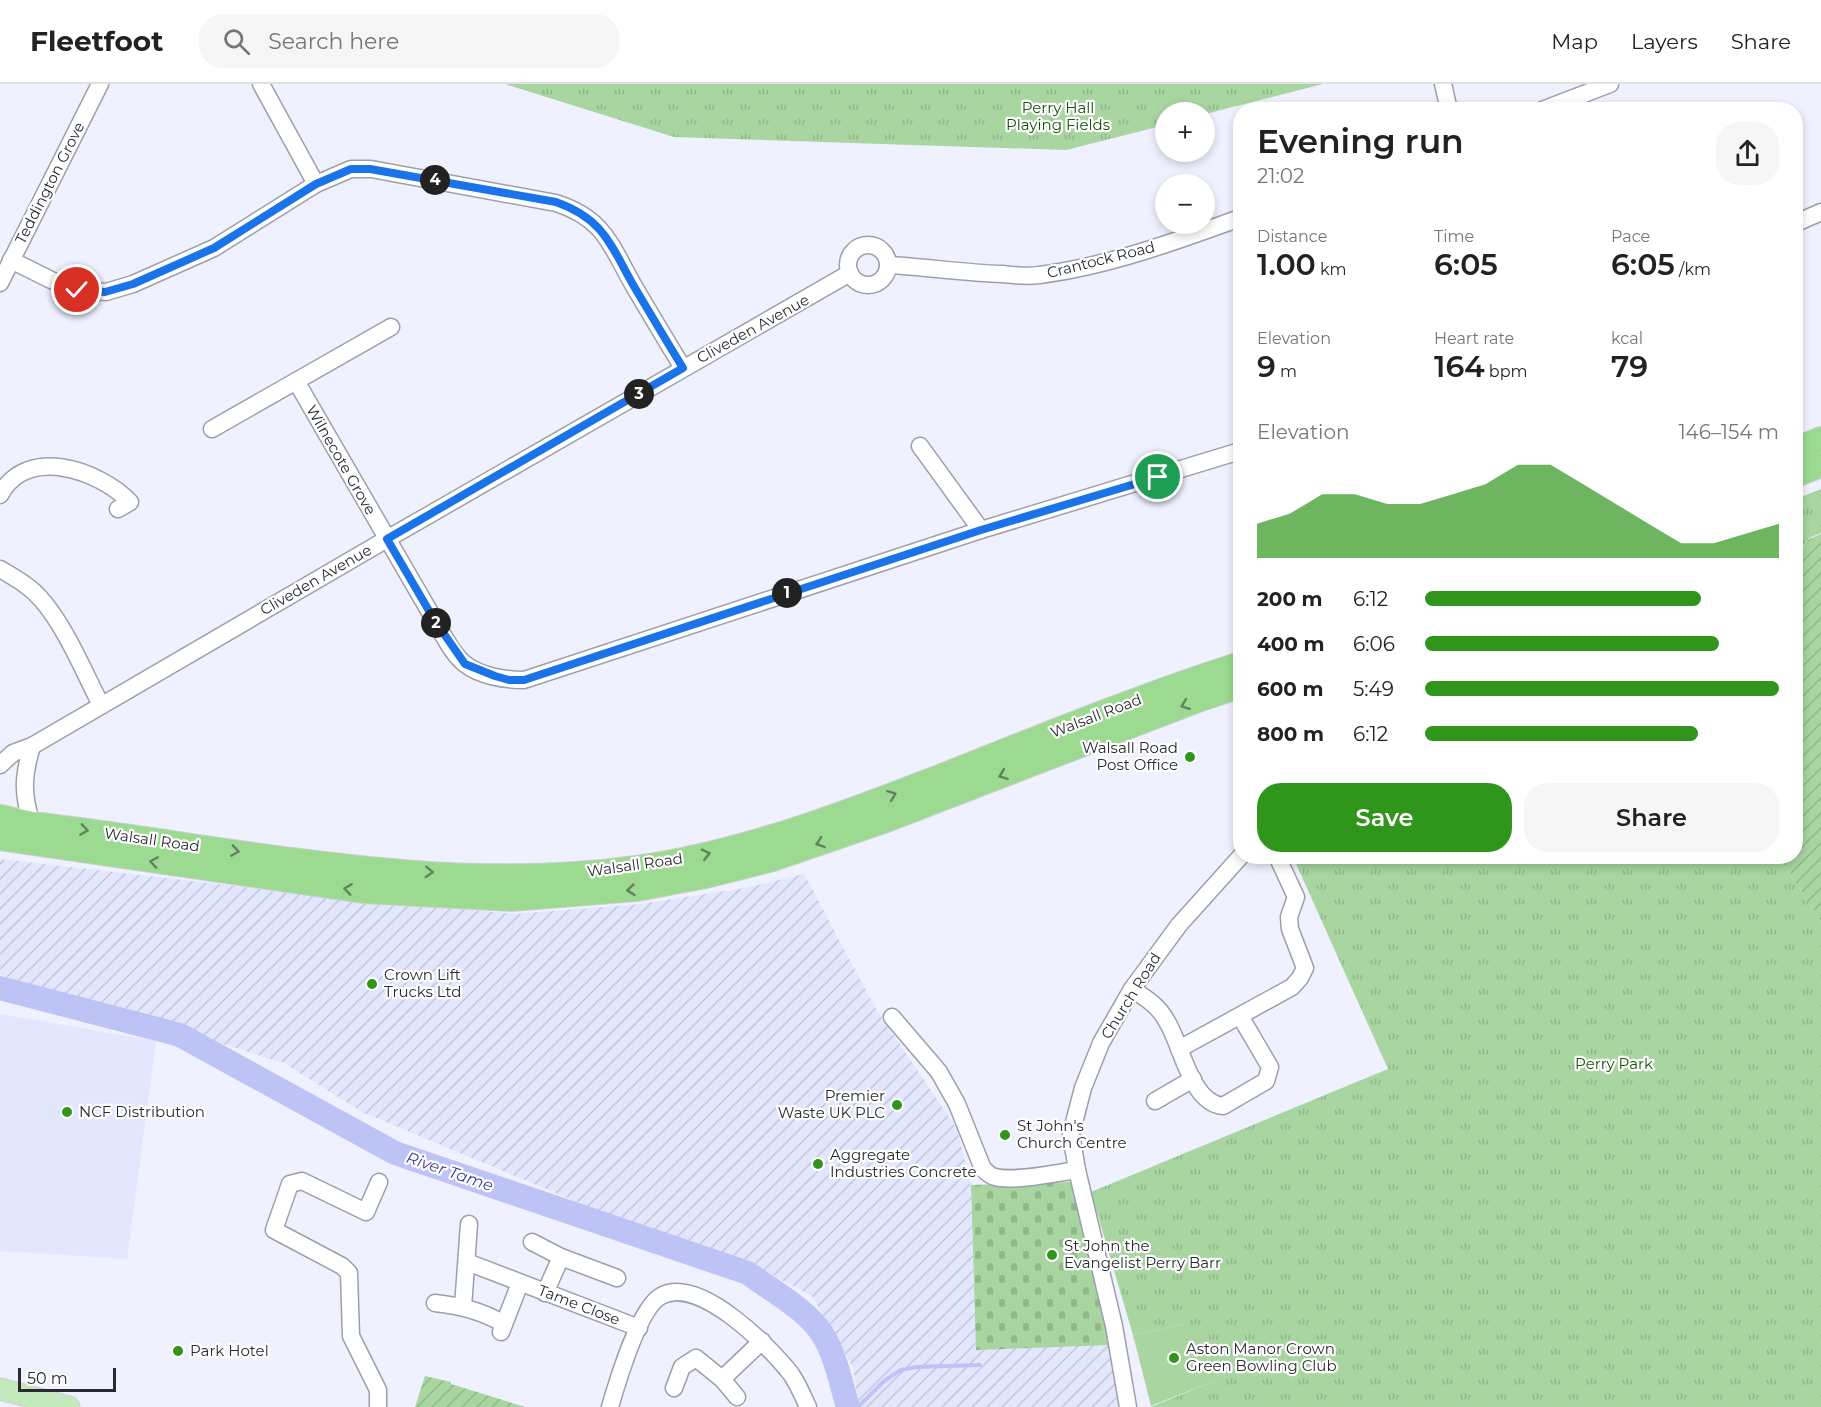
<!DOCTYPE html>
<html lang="en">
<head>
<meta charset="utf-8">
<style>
	body { margin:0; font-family:Montserrat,sans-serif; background:#f6f6f6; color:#222; height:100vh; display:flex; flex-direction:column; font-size:22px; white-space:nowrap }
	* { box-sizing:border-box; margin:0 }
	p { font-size:20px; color:#767676 }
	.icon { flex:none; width:33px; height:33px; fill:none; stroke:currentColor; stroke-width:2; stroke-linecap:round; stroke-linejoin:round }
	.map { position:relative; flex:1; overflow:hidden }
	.side { position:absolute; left:1233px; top:18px; width:570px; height:762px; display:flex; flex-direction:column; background:#fff; border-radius:24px; box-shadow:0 3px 9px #0003 }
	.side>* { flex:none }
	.fabs { position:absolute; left:1155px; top:18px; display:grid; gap:12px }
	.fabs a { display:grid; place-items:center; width:60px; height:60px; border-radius:50%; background:#fff; box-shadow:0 3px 9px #0003; font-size:30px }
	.scale { position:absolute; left:18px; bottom:15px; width:98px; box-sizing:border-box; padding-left:6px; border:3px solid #2a2b31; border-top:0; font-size:16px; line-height:21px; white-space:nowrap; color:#2a2b31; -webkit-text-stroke:4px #fff; paint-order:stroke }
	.pin { position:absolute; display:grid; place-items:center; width:51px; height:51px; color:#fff; margin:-26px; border:3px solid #fff; border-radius:50%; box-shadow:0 2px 6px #0007 }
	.km { position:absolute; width:30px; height:30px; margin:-15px; border-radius:50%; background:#222; color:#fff; font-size:16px; line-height:30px; text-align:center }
	.round { display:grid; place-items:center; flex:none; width:63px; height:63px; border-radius:24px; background:#f6f6f6 }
	.headline { display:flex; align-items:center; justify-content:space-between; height:102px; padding:0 24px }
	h1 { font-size:33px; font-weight:600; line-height:45px }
	.metrics { display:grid; grid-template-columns:repeat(3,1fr); gap:9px; height:102px; padding:6px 24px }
	.metrics div { display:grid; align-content:center }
	.metrics b { font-size:30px; font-weight:600 }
	.metrics small { font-size:16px; font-weight:400 }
	.metrics p { font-size:16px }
	.chart { height:168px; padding:12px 24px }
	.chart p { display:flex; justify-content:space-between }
	.chart svg { width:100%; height:108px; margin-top:6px; fill:#30961b; opacity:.7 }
	.cta { display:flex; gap:12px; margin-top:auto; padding:12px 24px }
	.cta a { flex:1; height:69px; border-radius:24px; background:#30961b; color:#fff; font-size:24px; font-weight:600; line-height:69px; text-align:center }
	.cta a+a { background:#f6f6f6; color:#222 }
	ul { padding:0 24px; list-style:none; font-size:20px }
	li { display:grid; grid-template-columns:96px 72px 1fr; align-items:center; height:45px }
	li i { height:15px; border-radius:8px; background:#30961b }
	header { display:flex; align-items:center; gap:36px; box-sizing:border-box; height:84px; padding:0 30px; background:#fff; border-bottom:2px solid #e0e0e0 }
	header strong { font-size:28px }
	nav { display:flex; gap:33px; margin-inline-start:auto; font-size:21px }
	.search { width:420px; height:54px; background:#f6f6f6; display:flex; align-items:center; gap:15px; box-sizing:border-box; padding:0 21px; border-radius:24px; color:#767676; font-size:22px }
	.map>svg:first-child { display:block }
	.built { fill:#e3e7fe }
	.industrial { fill:url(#industrial-furrows) }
	.cemetery { fill:url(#cemetery-stones) }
	.park { fill:url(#park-tufts) }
	.garden { fill:url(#garden-furrows) }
	.pitch { fill:#a8d5a0 }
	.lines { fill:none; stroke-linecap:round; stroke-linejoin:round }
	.stream { stroke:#bdc4f5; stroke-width:4 }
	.river { stroke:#bdc4f5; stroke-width:24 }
	.minor-casing { stroke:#9c9fad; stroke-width:19 }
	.major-casing { stroke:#d0d0d2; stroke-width:23 }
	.highway-casing { stroke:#d0d0d2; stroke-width:26 }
	.minor { stroke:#fff; stroke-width:16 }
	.major { stroke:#c3e9bc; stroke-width:21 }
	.highway { stroke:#9bda90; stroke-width:24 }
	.oneway { stroke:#628260 }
	.route-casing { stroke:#fff; stroke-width:12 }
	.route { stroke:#1a73e8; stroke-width:8 }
	.poi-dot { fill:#30961b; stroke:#fff; stroke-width:2 }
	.labels { text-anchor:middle; stroke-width:4.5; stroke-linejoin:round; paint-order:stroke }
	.park-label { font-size:15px; fill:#16510a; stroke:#fff }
	.street-label { font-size:15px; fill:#2a2b31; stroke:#fff }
	.poi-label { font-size:15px; fill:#2a2b31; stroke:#fff; text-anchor:start }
	.water-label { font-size:16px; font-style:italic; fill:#3e3c98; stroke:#fff }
</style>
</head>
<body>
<header>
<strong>Fleetfoot</strong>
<div class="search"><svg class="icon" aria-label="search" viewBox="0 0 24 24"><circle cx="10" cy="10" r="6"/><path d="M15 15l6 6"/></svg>Search here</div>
<nav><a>Map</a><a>Layers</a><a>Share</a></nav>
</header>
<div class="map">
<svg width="1821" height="1323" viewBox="0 0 1821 1323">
	<defs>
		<pattern id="industrial-furrows" width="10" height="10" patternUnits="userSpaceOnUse" patternTransform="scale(1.5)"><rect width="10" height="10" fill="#e3e7fe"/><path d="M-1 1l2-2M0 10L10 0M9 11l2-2" fill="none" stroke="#c3c6da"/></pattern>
		<pattern id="cemetery-stones" width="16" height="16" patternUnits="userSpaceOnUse" patternTransform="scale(1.5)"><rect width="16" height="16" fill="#a8d5a0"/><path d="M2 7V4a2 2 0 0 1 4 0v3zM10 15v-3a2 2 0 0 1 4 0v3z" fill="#91b78a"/></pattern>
		<pattern id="park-tufts" width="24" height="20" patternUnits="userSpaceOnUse" patternTransform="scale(1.5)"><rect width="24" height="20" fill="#a8d5a0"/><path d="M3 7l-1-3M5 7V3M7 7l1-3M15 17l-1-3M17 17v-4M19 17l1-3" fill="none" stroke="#91b78a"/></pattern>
		<pattern id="garden-furrows" width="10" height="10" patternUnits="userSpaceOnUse" patternTransform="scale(1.5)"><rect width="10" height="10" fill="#a8d5a0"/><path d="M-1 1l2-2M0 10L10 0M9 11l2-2" fill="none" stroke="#91b78a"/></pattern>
	</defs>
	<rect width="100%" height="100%" fill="#eff1fe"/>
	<path class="built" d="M0 930 156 957 127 1175 0 1167Z"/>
	<path class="industrial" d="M0 775 298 809 514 830 641 820 745 804 804 790 876 925 957 1045 971 1101 976 1265 1110 1261 1118 1323H859L853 1283 812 1212 751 1180 618 1135 362 1028 284 979 0 891Z"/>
	<path class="cemetery" d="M1071 1098 1110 1261 976 1266 971 1101Z"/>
	<g class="park">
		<path d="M505 0H1323L1205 30 1204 28H1166L1165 41 1066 66 674 53Z"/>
		<path d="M1821 405V449L1809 454 1796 472V415Z"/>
		<path d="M1293 773H1779L1821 838V1323H1151L1214 1297 1184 1240 1133 1251 1091 1108 1388 985Z"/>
	</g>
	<g class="garden">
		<path d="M1821 450V838L1779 773 1796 772V473L1809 455Z"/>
		<path d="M425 1292 451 1298V1300L461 1303 525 1323H415Z"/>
	</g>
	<path class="pitch" d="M1184 1240 1202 1245 1214 1297 1151 1322 1133 1251Z"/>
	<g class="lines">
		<path class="stream" d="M858 1323 884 1297 901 1286 916 1283 980 1281"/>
		<path class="river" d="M0 904 180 951 395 1069 748 1189C769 1205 802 1223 818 1244 835 1266 840 1297 848 1323"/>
		<g class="minor-casing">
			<g id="minor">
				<path d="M261 0 316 100"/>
				<path d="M1443 0 1449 26"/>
				<path d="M1542 26 1610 0"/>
				<path d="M1796 139 1821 128"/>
				<circle cx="868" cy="181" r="20"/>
				<path d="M11 176 51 196 77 206 106 208 133 200 214 164 316 100 351 85H371L556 119C606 135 611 163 635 204 651 231 667 258 683 284"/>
				<path d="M888 181C927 183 964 189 1002 190 1014 191 1027 193 1039 191 1105 183 1177 157 1240 134"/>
				<path d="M0 199 100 0"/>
				<path d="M296 297 435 537C443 550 452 570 465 580 480 592 505 596 524 596L981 446 1240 367"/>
				<path d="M212 345 391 243"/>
				<path d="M920 362 981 446"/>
				<path d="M0 411C27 361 99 386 130 418L118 425"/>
				<path d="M0 485C15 494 30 502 41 515 65 542 84 588 101 621"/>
				<path d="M0 681 13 669 32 662 387 455 850 189"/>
				<path d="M32 740C22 710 23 692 32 662"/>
				<path d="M1132 905C1145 914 1158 921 1166 936 1182 960 1190 1019 1223 1022L1266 997 1270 983 1240 932"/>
				<path d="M892 933 939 988 957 1020 983 1085C987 1088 990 1092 995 1093 1014 1098 1056 1089 1077 1086"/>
				<path d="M1179 965 1292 903 1300 894 1305 884 1290 845 1289 833 1296 813 1277 772"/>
				<path d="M1155 1017 1193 995"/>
				<path d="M532 1158 561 1173 617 1194"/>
				<path d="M467 1178 639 1244"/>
				<path d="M545 1209 561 1173"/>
				<path d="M435 1219C461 1222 482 1227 504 1240"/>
				<path d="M463 1223 469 1140"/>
				<path d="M501 1248 520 1199"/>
				<path d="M722 1295 737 1313"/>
				<path d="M674 1304 682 1283 696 1274 722 1295 762 1257"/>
				<path d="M378 1323V1306L351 1252 349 1189 342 1182 274 1146 290 1100 302 1097 366 1128 379 1098"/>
				<path d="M610 1323C617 1299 639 1224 661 1212 699 1191 770 1263 791 1290 798 1300 803 1312 808 1323"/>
				<path d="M1128 1323 1114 1242 1077 1086 1071 1050 1083 1004 1101 959 1132 905 1179 841 1241 772"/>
			</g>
		</g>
		<g class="major-casing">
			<path id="major" d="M0 1305 69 1323"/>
		</g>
		<g class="highway-casing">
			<g id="highway">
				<path d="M1796 365 1821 355"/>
				<path d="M1796 391 1821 381"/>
				<path d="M0 733 32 740C232 763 435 812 636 784 743 769 847 729 947 690 1045 651 1141 612 1240 580"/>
				<path d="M0 754 363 807 511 815 637 805 706 792 773 775 881 738 1195 617 1240 602"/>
			</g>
		</g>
		<use href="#minor" class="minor"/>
		<use href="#major" class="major"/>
		<use href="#highway" class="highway"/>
	</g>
	<defs><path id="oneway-chevron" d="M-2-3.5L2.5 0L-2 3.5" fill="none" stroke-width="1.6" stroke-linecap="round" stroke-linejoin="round" transform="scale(1.5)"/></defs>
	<g class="oneway">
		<use href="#oneway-chevron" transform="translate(1185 621) rotate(159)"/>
		<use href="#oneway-chevron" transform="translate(1003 691) rotate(159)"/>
		<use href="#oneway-chevron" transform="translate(892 711) rotate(-21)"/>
		<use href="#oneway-chevron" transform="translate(84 746) rotate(8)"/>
		<use href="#oneway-chevron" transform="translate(820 759) rotate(161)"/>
		<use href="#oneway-chevron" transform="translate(235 767) rotate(8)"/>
		<use href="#oneway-chevron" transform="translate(706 770) rotate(-13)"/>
		<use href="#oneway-chevron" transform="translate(154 778) rotate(-172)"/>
		<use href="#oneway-chevron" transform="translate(429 788) rotate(3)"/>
		<use href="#oneway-chevron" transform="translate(348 805) rotate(-172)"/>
		<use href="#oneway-chevron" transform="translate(631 806) rotate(174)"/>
	</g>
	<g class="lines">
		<g class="route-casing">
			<path id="route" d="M77 206 105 208 133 200 214 164 316 100 351 85H370L556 118C606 136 611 163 635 204 651 231 667 258 683 284L387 455 435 537 465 580 495 592 509 596H524L981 446 1158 393"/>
		</g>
		<use href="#route" class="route"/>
	</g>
	<g class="poi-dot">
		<circle cx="1190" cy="673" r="6"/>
		<circle cx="372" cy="900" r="6"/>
		<circle cx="897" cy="1021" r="6"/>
		<circle cx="67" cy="1028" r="6"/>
		<circle cx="1005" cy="1051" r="6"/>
		<circle cx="818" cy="1080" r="6"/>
		<circle cx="1052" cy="1171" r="6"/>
		<circle cx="178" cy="1267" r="6"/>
		<circle cx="1174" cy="1274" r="6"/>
	</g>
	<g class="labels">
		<g class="park-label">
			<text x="1058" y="29">Perry Hall<tspan x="1058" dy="17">Playing Fields</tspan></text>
			<text x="1614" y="985">Perry Park</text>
		</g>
		<g class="street-label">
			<text transform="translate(50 99) rotate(-63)" y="5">Teddington Grove</text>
			<text transform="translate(1101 176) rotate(-14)" y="5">Crantock Road</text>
			<text transform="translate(753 245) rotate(-29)" y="5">Cliveden Avenue</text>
			<text transform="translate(341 376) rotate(60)" y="5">Wilnecote Grove</text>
			<text transform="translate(316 496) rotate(-30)" y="5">Cliveden Avenue</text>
			<text transform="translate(1096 632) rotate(-21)" y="5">Walsall Road</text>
			<text transform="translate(152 756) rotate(8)" y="5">Walsall Road</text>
			<text transform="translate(635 781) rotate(-8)" y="5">Walsall Road</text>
			<text transform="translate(1131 912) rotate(-58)" y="5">Church Road</text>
			<text transform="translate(579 1221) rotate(21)" y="5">Tame Close</text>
		</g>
		<g class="poi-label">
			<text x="1178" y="669" text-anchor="end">Walsall Road<tspan x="1178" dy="17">Post Office</tspan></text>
			<text x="384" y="896">Crown Lift<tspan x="384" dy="17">Trucks Ltd</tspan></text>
			<text x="885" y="1017" text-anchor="end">Premier<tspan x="885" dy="17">Waste UK PLC</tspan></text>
			<text x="79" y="1033">NCF Distribution</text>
			<text x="1017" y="1047">St John's<tspan x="1017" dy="17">Church Centre</tspan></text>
			<text x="830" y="1076">Aggregate<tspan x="830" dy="17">Industries Concrete</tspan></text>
			<text x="1064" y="1167">St John the<tspan x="1064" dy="17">Evangelist Perry Barr</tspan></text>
			<text x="1186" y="1270">Aston Manor Crown<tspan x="1186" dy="17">Green Bowling Club</tspan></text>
			<text x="190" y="1272">Park Hotel</text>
		</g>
		<g class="water-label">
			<text transform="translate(450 1087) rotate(19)" y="6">River Tame</text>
		</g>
	</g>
</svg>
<div class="fabs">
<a>+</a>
<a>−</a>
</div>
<div class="scale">50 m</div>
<div class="pin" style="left:1158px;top:393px;background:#1e9e55"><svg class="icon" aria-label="arrive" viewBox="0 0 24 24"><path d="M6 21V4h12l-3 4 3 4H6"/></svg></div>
<div class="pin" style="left:77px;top:206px;background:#d93025"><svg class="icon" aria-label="check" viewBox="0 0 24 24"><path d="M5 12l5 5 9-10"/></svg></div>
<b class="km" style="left:787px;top:509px">1</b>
<b class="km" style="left:436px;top:539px">2</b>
<b class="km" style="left:639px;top:310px">3</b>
<b class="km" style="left:435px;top:96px">4</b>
<section class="side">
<div class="headline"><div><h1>Evening run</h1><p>21:02</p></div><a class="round"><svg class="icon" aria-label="share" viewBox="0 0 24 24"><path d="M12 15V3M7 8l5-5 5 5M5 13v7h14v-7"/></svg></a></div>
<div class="metrics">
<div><p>Distance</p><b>1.00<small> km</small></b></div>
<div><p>Time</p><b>6:05</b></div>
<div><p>Pace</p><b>6:05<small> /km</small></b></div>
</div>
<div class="metrics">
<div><p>Elevation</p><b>9<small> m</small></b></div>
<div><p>Heart rate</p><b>164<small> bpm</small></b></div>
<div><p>kcal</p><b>79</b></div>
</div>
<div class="chart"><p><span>Elevation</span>146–154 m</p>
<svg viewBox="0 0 160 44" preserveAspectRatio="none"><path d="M0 44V30L10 26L20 18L30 18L40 22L50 22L60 18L70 14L80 6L90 6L100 14L110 22L120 30L130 38L140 38L150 34L160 30V44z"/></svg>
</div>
<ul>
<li><b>200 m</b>6:12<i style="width:78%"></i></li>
<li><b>400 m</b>6:06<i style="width:83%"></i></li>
<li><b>600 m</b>5:49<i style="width:100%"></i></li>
<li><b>800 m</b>6:12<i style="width:77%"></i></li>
</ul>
<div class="cta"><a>Save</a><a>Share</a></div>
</section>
</div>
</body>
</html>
